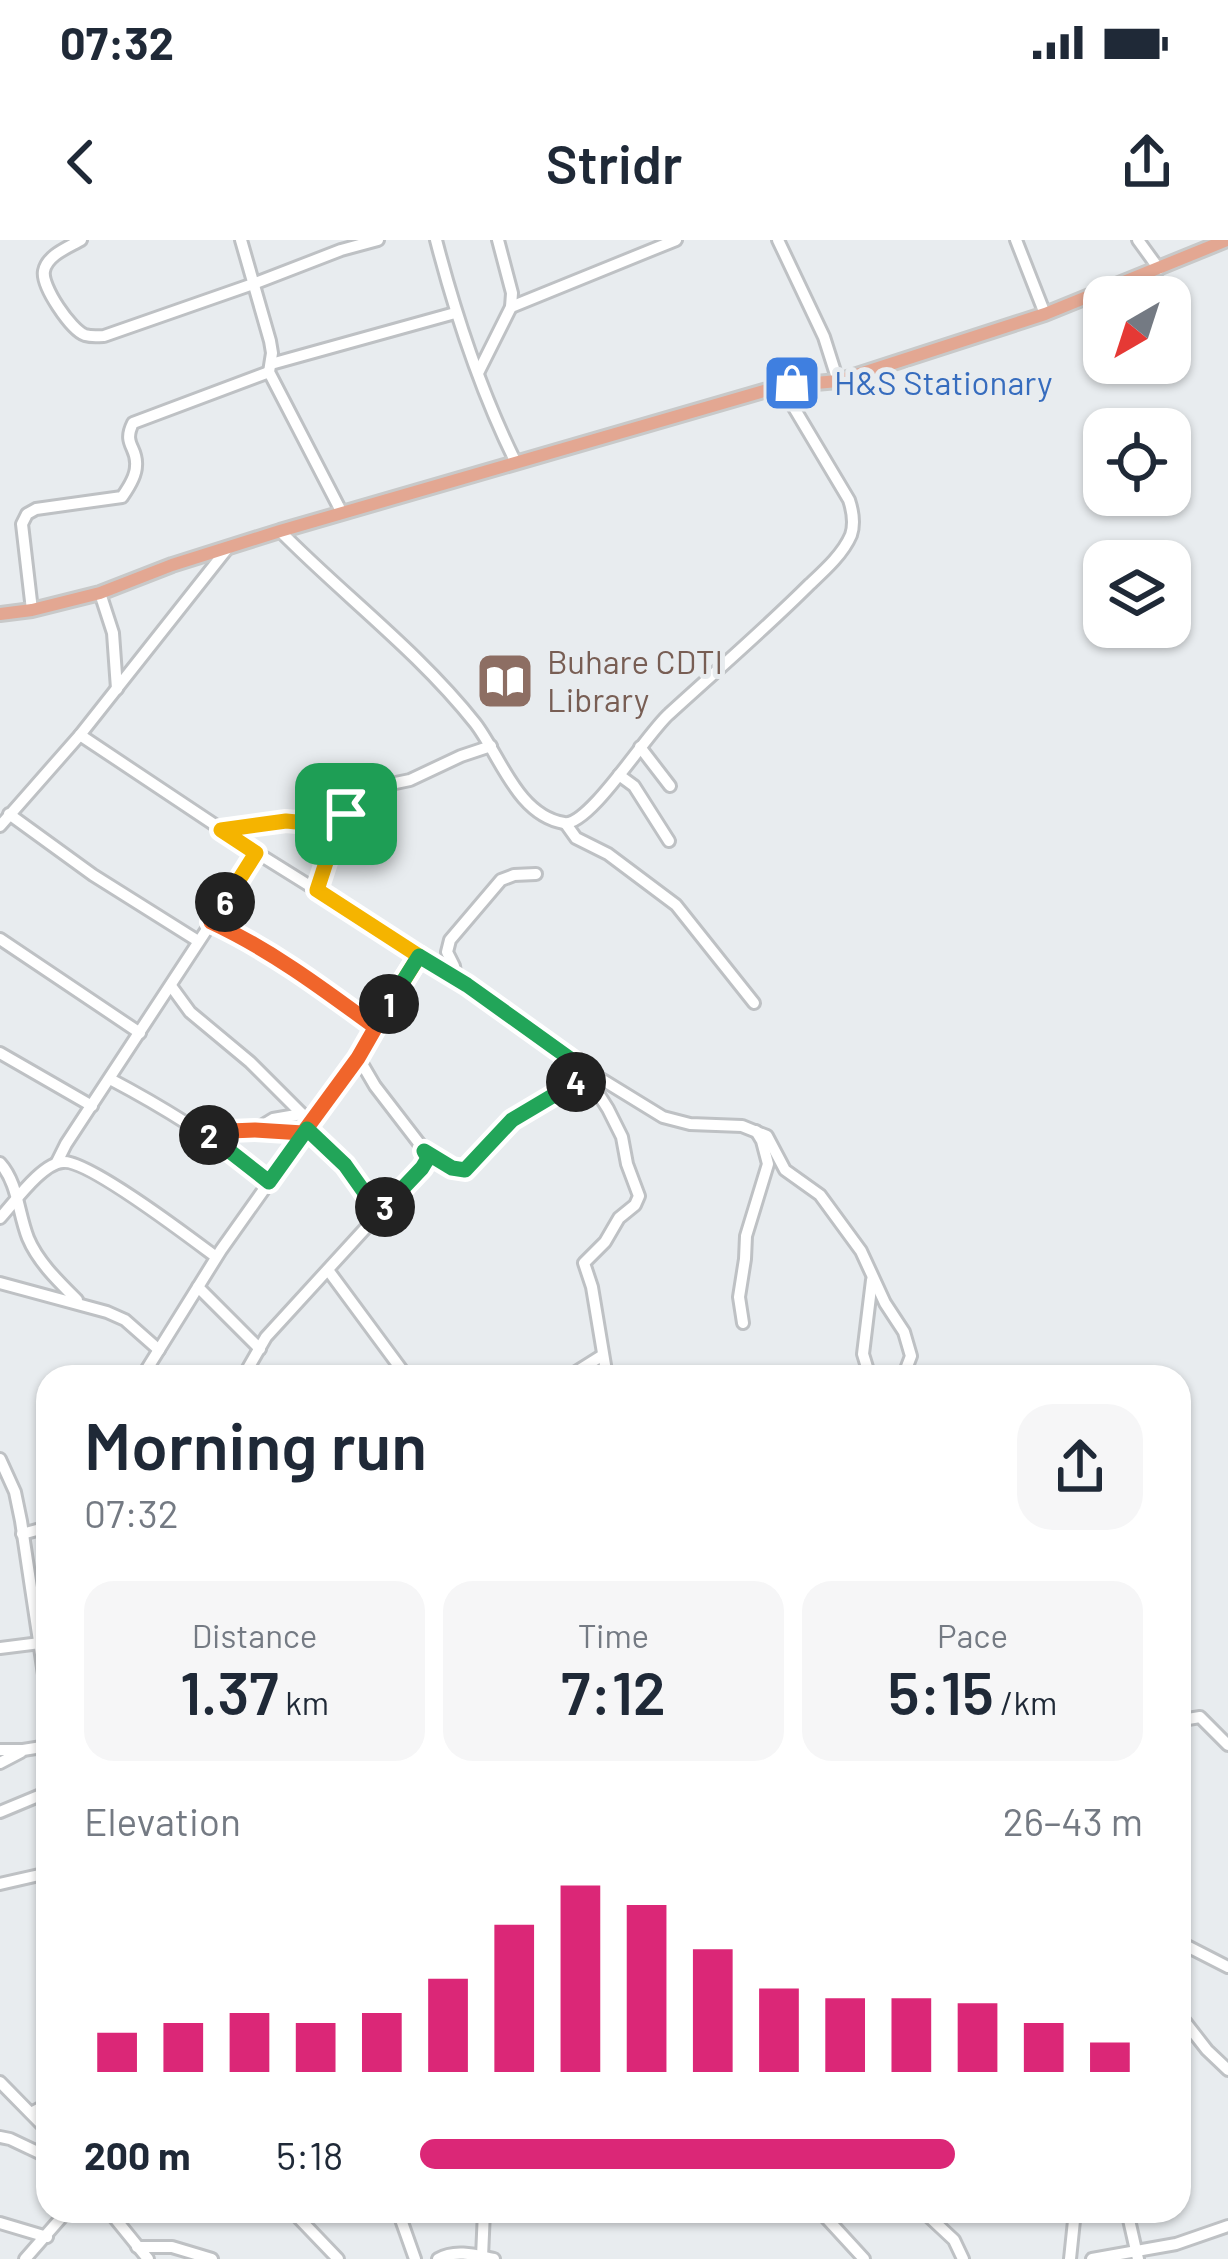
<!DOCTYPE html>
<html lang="en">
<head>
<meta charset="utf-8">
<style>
	body { margin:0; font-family:Barlow,sans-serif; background:#f6f6f7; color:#1f2937; height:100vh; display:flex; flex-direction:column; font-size:45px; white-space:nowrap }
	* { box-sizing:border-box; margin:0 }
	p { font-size:39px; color:#747a83 }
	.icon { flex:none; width:66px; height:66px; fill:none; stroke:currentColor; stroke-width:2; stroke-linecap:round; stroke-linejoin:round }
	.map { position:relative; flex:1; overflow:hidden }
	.panel { position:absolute; left:36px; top:1125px; width:1155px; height:858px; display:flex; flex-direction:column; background:#fff; border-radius:36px; box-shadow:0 3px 9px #0004 }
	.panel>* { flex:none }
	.needle { width:78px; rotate:219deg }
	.tools { position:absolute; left:1083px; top:36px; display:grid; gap:24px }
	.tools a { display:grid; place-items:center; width:108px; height:108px; border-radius:24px; background:#fff; box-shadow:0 3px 9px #0004; font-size:60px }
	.pin { position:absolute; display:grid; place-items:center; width:102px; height:102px; color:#fff; margin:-51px; border-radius:24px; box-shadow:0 6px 18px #0006 }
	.km { position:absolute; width:60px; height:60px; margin:-30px; border-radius:50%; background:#222; color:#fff; font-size:33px; line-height:60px; text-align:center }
	.round { display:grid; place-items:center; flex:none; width:126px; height:126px; border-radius:36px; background:#f6f6f7 }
	.head { display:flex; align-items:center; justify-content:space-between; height:204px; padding:0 48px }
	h1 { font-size:66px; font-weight:600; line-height:90px }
	.stats { display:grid; grid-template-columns:repeat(3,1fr); gap:18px; height:204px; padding:12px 48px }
	.stats div { display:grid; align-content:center; border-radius:30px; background:#f6f6f7; text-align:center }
	.stats b { font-size:60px; font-weight:600 }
	.stats small { font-size:33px; font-weight:400 }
	.stats p { font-size:33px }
	.chart { height:336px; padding:24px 48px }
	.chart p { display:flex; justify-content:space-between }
	.chart svg { width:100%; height:216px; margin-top:12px; stroke:#db2777; stroke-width:6 }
	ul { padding:0 48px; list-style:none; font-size:39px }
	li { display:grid; grid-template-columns:192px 144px 1fr; align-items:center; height:90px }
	li i { height:30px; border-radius:15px; background:#db2777 }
	.status { display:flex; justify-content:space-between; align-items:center; height:84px; padding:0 60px; background:#fff; direction:ltr }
	.status svg { height:33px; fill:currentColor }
	header { display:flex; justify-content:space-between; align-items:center; height:156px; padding:0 48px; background:#fff; font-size:54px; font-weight:600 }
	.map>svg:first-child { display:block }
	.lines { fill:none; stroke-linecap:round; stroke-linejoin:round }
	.minor-casing { stroke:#bec1c4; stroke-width:16 }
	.major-casing { stroke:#c8c9c9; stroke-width:18 }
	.minor { stroke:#fff; stroke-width:10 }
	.major { stroke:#e3a792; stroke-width:12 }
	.split-1-casing { stroke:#fff; stroke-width:24 }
	.split-2-casing { stroke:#fff; stroke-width:24 }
	.split-3-casing { stroke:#fff; stroke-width:24 }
	.split-4-casing { stroke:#fff; stroke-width:24 }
	.split-5-casing { stroke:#fff; stroke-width:24 }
	.split-6-casing { stroke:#fff; stroke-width:24 }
	.split-7-casing { stroke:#fff; stroke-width:24 }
	.split-1 { stroke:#f5b400; stroke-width:15 }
	.split-2 { stroke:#f0652b; stroke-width:15 }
	.split-3 { stroke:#22a559; stroke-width:15 }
	.split-4 { stroke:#22a559; stroke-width:15 }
	.split-5 { stroke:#22a559; stroke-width:15 }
	.split-6 { stroke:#f0652b; stroke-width:15 }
	.split-7 { stroke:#f5b400; stroke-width:15 }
	.labels { text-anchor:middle; stroke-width:10; stroke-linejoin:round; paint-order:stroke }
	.shop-label { font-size:33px; fill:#366cbe; stroke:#e8ecef; text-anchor:start }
	.education-label { font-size:33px; fill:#785e54; stroke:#e8ecef; text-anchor:start }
</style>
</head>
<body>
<div class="status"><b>07:32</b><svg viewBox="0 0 49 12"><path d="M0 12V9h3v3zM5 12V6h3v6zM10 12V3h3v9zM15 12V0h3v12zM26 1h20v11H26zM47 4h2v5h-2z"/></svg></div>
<header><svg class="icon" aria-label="back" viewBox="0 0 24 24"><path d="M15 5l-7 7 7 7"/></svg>Stridr<svg class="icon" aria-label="share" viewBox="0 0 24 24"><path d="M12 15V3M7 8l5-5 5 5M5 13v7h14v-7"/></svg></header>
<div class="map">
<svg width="1228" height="2019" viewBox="0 0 1228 2019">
	<rect width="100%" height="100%" fill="#e8ecef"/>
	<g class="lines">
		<g class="minor-casing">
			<g id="minor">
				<path d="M81 0C69 7 47 15 44 31 41 46 71 90 85 95 92 97 97 96 104 96L253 44 341 10 378 0"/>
				<path d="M241 0 270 101 272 113 269 132 342 273"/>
				<path d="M436 0C456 77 481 152 516 223"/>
				<path d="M778 0 824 97 838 141"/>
				<path d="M1016 0 1045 74"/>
				<path d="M1138 0 1159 29"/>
				<path d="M511 67 676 0"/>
				<path d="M271 124 455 73"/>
				<path d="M478 133 511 67 512 53 498 0"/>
				<path d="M280 291C344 356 418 411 475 483 500 515 517 575 564 583 589 587 647 493 669 474 716 431 765 389 810 344 824 331 843 314 851 295 855 283 853 272 849 260L781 146"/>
				<path d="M100 353 113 393 117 449"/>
				<path d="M32 370 22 284 27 274 36 269 122 257C127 250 136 236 136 226 138 207 122 205 133 183L269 132"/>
				<path d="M80 495 257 613 467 744 580 826 663 877 690 884 742 886 767 896 785 930 820 955 861 1011 885 1063 904 1092 911 1116 903 1137"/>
				<path d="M640 507 670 546"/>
				<path d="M619 535 634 546 669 601"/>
				<path d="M9 574 93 635 198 701"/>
				<path d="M566 584 576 598 608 614 676 665 754 763"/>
				<path d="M0 586 80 495 227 309"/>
				<path d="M221 590 286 581 318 584 343 574"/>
				<path d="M317 650 330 609 333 591 363 557 381 546 410 540 461 516 491 506"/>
				<path d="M211 682C270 710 322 748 375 787"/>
				<path d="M0 699 140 793"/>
				<path d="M456 738 454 726 447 712 450 700 501 640 514 635 536 634"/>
				<path d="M171 746 190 772 250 822 311 883"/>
				<path d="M0 813 92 866"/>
				<path d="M582 828 608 869 622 897 627 924 639 956 635 965 619 978 605 1002 584 1023 592 1047 607 1137"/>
				<path d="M110 839C167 869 218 901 269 942"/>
				<path d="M307 889 335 913 379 973"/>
				<path d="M255 890 273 879 302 874"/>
				<path d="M204 892 255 890 303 893"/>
				<path d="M425 911 445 925 465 930 512 880 587 836"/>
				<path d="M57 922 66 904 257 613"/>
				<path d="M0 923C18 943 18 973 28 998 38 1022 59 1042 77 1060"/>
				<path d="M0 978C14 963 42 923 63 922 87 919 192 999 216 1017"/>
				<path d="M328 1030 407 1137"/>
				<path d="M0 1043 107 1072 125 1080 159 1110"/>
				<path d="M198 1047 260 1109"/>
				<path d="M743 1083 739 1057 745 1019 746 996 768 924 762 901 756 891"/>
				<path d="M142 1137 221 1010 358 817 419 716"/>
				<path d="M243 1137 266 1097 427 921 425 911 375 846 358 817"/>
				<path d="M568 1137 603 1115"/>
				<path d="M870 1137 863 1114 872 1040"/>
				<path d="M0 1219 15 1252 21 1281 48 1461V1522"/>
				<path d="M22 1294 48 1287"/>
				<path d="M0 1408 40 1403"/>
				<path d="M1179 1476 1188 1479 1200 1477 1228 1505"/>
				<path d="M0 1510H23L48 1506"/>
				<path d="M0 1523 21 1512"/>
				<path d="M0 1572 48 1552"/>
				<path d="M0 1644 48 1633"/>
				<path d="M1179 1702 1228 1727"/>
				<path d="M1179 1774 1207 1810 1228 1830"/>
				<path d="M0 1842 48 1891"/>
				<path d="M31 1873 48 1864"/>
				<path d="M0 1897 10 1899 48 1917"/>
				<path d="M109 1971 148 2019"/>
				<path d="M292 1971 338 2019"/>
				<path d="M398 1971 415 2019"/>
				<path d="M820 1971 864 2019"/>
				<path d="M923 1971 954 2000 963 2019"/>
				<path d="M1127 1971 1138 2019"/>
				<path d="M0 1983 47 1997"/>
				<path d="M137 2007H172L212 2019"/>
				<path d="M482 2017 484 1971"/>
				<path d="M25 2019 67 1971"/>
				<path d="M438 2019C455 2009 476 2015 494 2019"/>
				<path d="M1070 2019 1075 1971"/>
				<path d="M1092 2019 1176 2004 1228 1986"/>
			</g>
		</g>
		<g class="major-casing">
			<path id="major" d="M0 374 32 370 100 353 172 325 280 291 781 146 838 141 1045 74 1227 0"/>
		</g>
		<use href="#minor" class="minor"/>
		<use href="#major" class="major"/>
	</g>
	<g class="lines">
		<g class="split-1-casing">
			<path id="split-1" d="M346 574 333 591 332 604 317 650 419 716 389 764"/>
		</g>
		<g class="split-2-casing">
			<path id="split-2" d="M209 895 204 892 255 890 303 893 358 818 389 764"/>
		</g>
		<g class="split-3-casing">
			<path id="split-3" d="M209 895 269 942 307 889 345 925 379 973 385 967"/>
		</g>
		<g class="split-4-casing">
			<path id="split-4" d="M385 967 422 928 428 918 424 911 452 928 465 930 512 880 576 842"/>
		</g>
		<g class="split-5-casing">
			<path id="split-5" d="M397 751 419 716 467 745 580 826 586 836 576 842"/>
		</g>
		<g class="split-6-casing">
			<path id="split-6" d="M225 662 211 682C271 710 322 748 375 787L397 751"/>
		</g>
		<g class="split-7-casing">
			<path id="split-7" d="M225 662 256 613 221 590 286 581 318 584 346 574"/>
		</g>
		<use href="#split-1" class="split-1"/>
		<use href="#split-2" class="split-2"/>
		<use href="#split-3" class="split-3"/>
		<use href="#split-4" class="split-4"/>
		<use href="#split-5" class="split-5"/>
		<use href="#split-6" class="split-6"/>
		<use href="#split-7" class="split-7"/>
	</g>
	<defs>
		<g id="shop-square" transform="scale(3)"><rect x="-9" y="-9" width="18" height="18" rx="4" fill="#3f7fe0" stroke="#e8ecef"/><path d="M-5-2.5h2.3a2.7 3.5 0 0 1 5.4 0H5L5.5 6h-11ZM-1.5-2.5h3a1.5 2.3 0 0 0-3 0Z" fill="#fff"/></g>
		<g id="library-square" transform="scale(3)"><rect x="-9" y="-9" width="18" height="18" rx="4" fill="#8d6e63" stroke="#e8ecef"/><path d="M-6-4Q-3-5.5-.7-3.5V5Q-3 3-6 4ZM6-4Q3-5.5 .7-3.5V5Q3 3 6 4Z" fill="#fff"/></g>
	</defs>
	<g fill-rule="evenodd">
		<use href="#shop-square" x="792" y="143"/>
		<use href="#library-square" x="505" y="441"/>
	</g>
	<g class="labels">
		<g class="shop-label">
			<text x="834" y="155">H&amp;S Stationary</text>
		</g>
		<g class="education-label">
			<text x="547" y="434">Buhare CDTI<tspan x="547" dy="38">Library</tspan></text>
		</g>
	</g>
</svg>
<div class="tools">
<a><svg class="needle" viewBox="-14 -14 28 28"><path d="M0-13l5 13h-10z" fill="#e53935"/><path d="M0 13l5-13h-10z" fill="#747a83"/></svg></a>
<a><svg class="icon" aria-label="locate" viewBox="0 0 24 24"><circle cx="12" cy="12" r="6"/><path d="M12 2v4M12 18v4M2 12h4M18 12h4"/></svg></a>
<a><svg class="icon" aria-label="layers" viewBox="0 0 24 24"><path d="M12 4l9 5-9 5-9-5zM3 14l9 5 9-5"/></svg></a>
</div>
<div class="pin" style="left:346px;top:574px;background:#1e9e55"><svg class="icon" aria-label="arrive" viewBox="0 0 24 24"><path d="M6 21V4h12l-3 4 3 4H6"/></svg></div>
<b class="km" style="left:389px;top:764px">1</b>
<b class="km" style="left:209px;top:895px">2</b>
<b class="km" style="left:385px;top:967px">3</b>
<b class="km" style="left:576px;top:842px">4</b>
<b class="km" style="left:225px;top:662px">6</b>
<section class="panel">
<div class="head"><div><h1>Morning run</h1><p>07:32</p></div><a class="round"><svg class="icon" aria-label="share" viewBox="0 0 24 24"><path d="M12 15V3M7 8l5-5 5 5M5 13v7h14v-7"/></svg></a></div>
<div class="stats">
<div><p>Distance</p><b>1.37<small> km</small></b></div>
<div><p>Time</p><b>7:12</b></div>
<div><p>Pace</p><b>5:15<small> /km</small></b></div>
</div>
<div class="chart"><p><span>Elevation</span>26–43 m</p>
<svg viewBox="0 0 160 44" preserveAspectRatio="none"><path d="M5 44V36M15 44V34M25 44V32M35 44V34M45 44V32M55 44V25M65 44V14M75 44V6M85 44V10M95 44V19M105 44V27M115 44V29M125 44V29M135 44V30M145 44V34M155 44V38"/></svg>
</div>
<ul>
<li><b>200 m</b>5:18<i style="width:74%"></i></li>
</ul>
</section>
</div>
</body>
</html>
